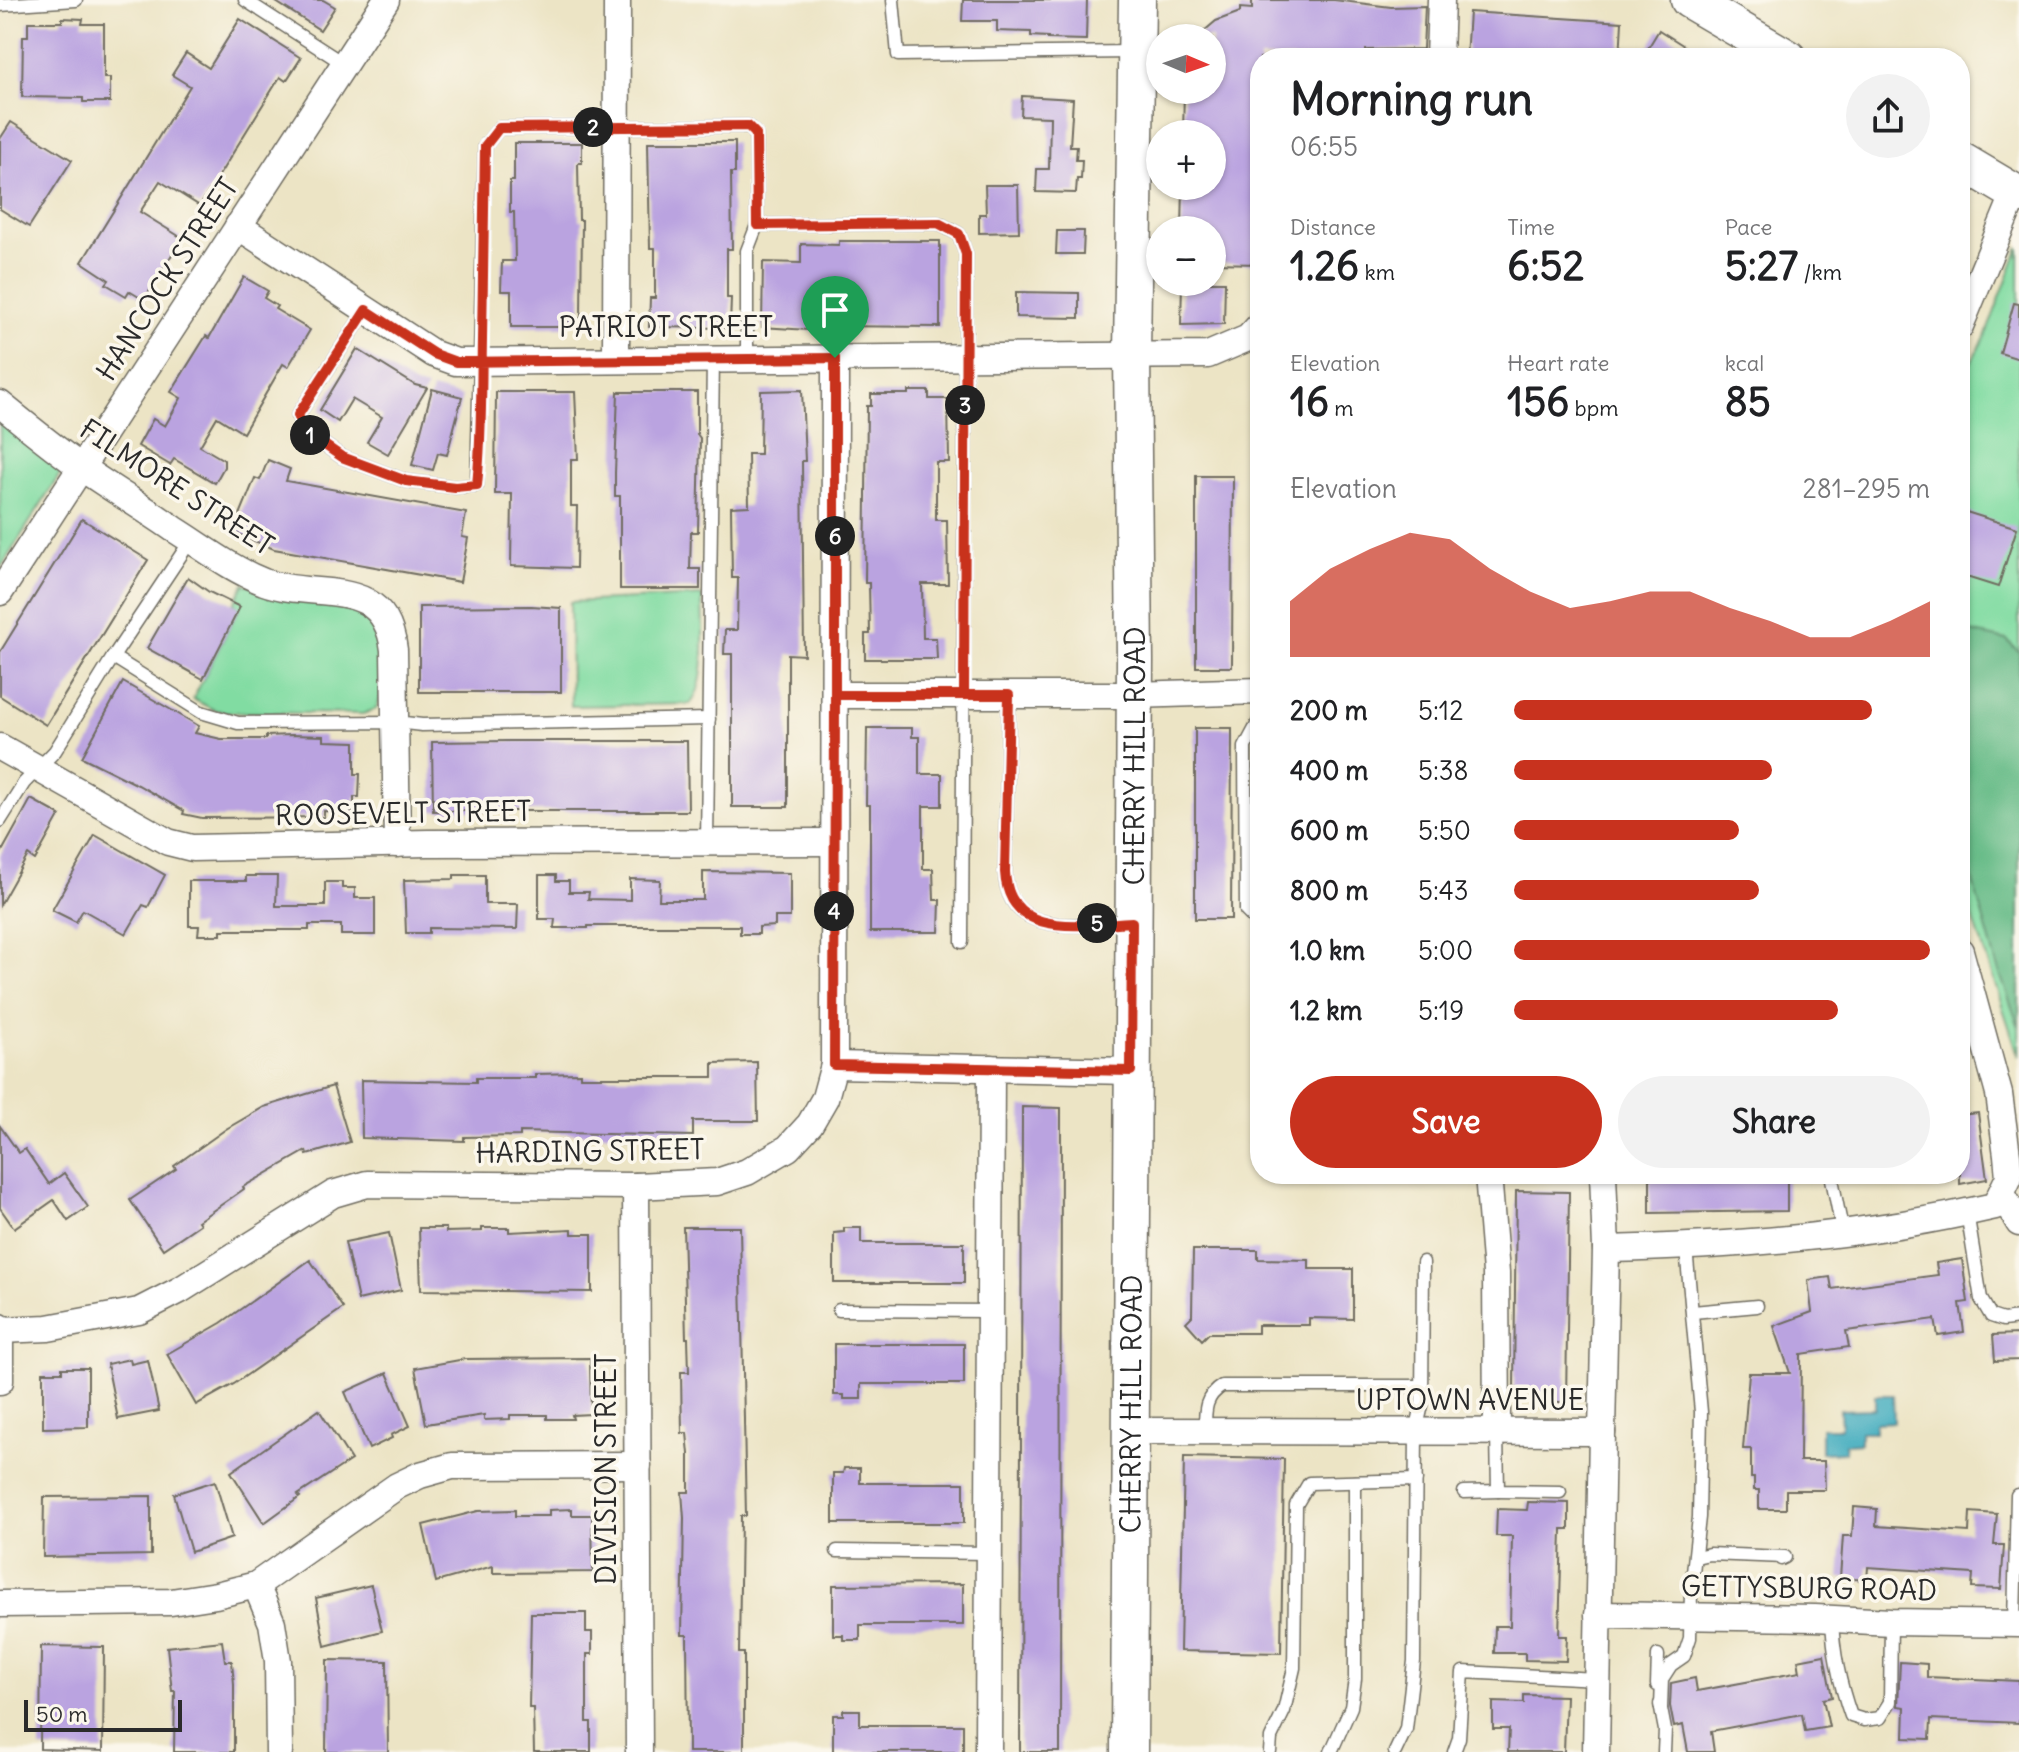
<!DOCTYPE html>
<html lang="en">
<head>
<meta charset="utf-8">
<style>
	body { margin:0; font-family:Delius,sans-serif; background:#f2f2f2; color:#202124; height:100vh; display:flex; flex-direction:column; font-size:30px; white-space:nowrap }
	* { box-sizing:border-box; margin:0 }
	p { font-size:26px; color:#757577 }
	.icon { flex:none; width:44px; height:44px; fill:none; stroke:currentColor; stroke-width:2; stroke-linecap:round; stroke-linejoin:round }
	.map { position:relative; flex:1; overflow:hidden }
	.drawer { position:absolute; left:1250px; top:48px; width:720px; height:1136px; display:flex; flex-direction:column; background:#fff; border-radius:32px; box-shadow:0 2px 6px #0004 }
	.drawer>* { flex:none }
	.needle { width:52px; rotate:92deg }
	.tools { position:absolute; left:1146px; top:24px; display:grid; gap:16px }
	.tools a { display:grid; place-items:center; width:80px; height:80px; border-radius:50%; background:#fff; box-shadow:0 2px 6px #0004; font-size:40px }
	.scale { position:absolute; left:24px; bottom:20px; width:158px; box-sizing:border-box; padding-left:8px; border:4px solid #2b2b2b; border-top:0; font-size:22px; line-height:28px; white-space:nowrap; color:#2b2b2b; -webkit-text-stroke:6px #fbf7ec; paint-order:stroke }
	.pin { position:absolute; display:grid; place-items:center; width:68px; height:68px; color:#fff; margin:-82px -34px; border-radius:50% 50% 50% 0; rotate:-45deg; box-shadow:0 0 8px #0007 }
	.pin .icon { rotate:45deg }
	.km { position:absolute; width:40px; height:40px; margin:-20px; border-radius:50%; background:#222; color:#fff; font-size:22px; line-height:40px; text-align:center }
	.round { display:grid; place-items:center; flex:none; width:84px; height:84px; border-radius:42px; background:#f2f2f2 }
	.head { display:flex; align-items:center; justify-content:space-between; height:136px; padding:0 40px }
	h1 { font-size:44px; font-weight:800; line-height:60px }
	.figures { display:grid; grid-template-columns:repeat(3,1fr); gap:12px; height:136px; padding:8px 40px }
	.figures div { display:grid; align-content:center }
	.figures b { font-size:40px; font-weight:800 }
	.figures small { font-size:22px; font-weight:400 }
	.figures p { font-size:22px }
	.chart { height:224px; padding:16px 40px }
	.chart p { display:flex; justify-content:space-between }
	.chart svg { width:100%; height:144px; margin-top:8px; fill:#c8321e; opacity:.7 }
	.primary-button { display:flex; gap:16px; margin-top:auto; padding:16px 40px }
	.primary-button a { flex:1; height:92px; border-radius:48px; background:#c8321e; color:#fff; font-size:32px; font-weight:800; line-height:92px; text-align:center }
	.primary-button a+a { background:#f2f2f2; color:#202124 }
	ul { padding:0 40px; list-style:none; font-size:26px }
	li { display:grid; grid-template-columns:128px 96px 1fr; align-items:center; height:60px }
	li i { height:20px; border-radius:10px; background:#c8321e }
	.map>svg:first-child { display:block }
	.green { fill:#81dca2; stroke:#568466; stroke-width:2 }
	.forest { fill:#68bc88; stroke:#4a745a; stroke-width:2 }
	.water { fill:#3eaabd; stroke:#346a74; stroke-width:2 }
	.building { fill:#baa3e0 }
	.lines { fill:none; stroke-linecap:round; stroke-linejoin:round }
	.lane-casing { stroke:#6f6c61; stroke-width:15 }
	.street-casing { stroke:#6f6c61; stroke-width:29 }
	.secondary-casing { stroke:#6f6c61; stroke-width:39 }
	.lane { stroke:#fff; stroke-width:12 }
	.street { stroke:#fff; stroke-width:26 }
	.secondary { stroke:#fff; stroke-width:36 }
	.route-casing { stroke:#fff; stroke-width:16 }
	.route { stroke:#c8321e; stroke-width:10 }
	.labels { text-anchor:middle; stroke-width:7; stroke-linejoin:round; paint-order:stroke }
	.street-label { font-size:28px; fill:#2b2b2b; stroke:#fbf7ec }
</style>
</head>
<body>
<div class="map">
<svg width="2019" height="1752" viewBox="0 0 2019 1752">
	<rect width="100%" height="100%" fill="#fbf7ec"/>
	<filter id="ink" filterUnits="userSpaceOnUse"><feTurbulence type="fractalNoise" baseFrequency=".0125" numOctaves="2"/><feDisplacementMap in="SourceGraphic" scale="16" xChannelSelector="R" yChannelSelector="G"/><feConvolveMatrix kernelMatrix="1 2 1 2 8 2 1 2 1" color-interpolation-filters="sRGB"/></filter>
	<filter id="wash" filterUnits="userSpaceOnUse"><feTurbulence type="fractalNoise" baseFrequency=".006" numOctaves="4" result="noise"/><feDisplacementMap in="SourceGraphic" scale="32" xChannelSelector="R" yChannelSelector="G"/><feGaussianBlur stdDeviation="1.8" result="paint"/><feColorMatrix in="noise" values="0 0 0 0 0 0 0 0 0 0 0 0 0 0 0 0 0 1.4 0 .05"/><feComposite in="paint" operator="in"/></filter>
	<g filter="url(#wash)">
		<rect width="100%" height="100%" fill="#ece4c5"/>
		<g class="green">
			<path d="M2019 247V1057L1960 878V381L1985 337Z"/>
			<path d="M0 415 58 466 60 474 0 569Z"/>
			<path d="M244 584C265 588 286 591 306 595 349 602 381 610 381 660 381 677 384 695 376 709L363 714 228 712 214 710 193 699 239 608 234 604Z"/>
			<path d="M702 596C702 624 709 685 690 704L571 706 570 602Z"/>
		</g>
		<path class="forest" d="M1962 593 1970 632 2007 640 2019 652V1027L1996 963 1960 836V595Z"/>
		<path class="water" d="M1875 1395H1893L1894 1422 1875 1423V1432H1860V1443L1845 1444V1452L1821 1453V1428H1841L1840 1410 1875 1409Z"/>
		<g id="blocks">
			<g class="building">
				<path d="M273 0H323L335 7 320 30Z"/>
				<path d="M963 0H1087L1086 40 1048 39V37L1031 36V32L997 31V21H962Z"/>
				<path d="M1252 0H1334L1391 7 1425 6 1423 49 1366 50V58H1260V264L1212 263V230H1182L1183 186H1212V134H1183L1184 90H1212V38H1196L1216 21 1240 12V8L1252 9Z"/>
				<path d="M1469 12 1622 22 1620 58H1466Z"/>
				<path d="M62 18 83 19 82 24H104V78H110V102H83V98L22 97 23 36H28V22H62Z"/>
				<path d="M240 19 301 58 286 81 280 77 200 206 160 181 140 212 182 238 144 300 129 291 126 296 106 284 109 280 82 262 190 86 172 75 186 53 209 68Z"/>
				<path d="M1659 30 1703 58H1642Z"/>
				<path d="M1022 96 1073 99 1070 146H1077L1076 160H1082L1081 179H1077L1076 193 1036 192 1037 169H1049L1050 117 1021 116Z"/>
				<path d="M11 122 72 160 29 227 0 209V139Z"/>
				<path d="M648 142H735V173H731L732 249H727V298H731L730 328 649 327 650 298H655V248H650Z"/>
				<path d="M514 143H582V163H578L579 220H582L581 318 568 319V327H511V291H501L502 261H515L514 212H510V181H514Z"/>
				<path d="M985 185H1018L1019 232 979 233V214H986Z"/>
				<path d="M1057 231H1084L1083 254H1056Z"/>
				<path d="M839 241H940V327L824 326V331L762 327 763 262 801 263V244L839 245Z"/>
				<path d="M244 277 268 291 264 298 277 306 275 309 310 330 288 367 283 364 243 433 217 417 200 446 224 460V467L215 483 174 459 170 465 138 446 153 419 165 426 181 398 171 392 206 336 209 338Z"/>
				<path d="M1182 282H1225L1224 324 1181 325Z"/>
				<path d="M1016 292 1079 293V318L1016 317Z"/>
				<path d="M2014 303 2019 304V359L2000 353Z"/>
				<path d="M357 349 415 385 427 388 388 454 367 442 382 417 352 399 338 422 320 410Z"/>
				<path d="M432 389 462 397 447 455 438 453 433 470 412 465Z"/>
				<path d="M802 390 805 461H802L804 655 788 654V807H732V654H724L725 630H737L738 578H732L731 507 749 506 748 454H760L761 391Z"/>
				<path d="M909 391H929V399H948L949 462H936V520H947L948 584H922L923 638H936L937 659H865V634H870L869 583H865L867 406H871V394H909Z"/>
				<path d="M496 392H575L578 459H571V506H577L576 568 511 566 512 494H495Z"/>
				<path d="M618 392H697V434L700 438 698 532H691L690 569H700V589H620V496H615V473Z"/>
				<path d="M268 460 290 469 286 481 466 513 462 537 468 538 460 582 274 549 233 532 255 478 260 480Z"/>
				<path d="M1196 476H1233L1232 667H1196Z"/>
				<path d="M1960 510 2017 528 1998 587 1960 575Z"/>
				<path d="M82 519 148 560 46 725 0 696V652Z"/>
				<path d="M188 577 209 592 240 607 203 679 147 648Z"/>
				<path d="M531 606 561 608V692H419V607Z"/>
				<path d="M123 682 199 726 195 733 221 739H266V736L291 735 324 736V741L355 742V774H360L359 797H354V812L324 811V817L202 818 183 814 184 811 138 785 82 757Z"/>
				<path d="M867 728H912V737H919V774H942V806H923V869H933L934 900H940L939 932H870V805H866Z"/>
				<path d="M1195 728H1232L1231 919H1195Z"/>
				<path d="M509 741H687L688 811H433L432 742Z"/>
				<path d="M31 799 60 815 35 860 28 855 0 905V855Z"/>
				<path d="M95 835 165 875 148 907 143 905 126 934 83 910 76 922 52 910Z"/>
				<path d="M703 872 790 873V917H775V926L759 927V934H740V926H588V928H554L555 919H539V875H556V881H569V892H589L588 899 630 900V879L660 880 659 900H703Z"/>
				<path d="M454 875H485V904H518L517 929 429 928V933H406L404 880 454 879Z"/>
				<path d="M246 876H277L276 906H325V882H342V888H355V898H375V935H341V925H309V930H221V935H198L199 926H189V881H246Z"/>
				<path d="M757 1062 758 1121H693V1136L520 1132V1136L464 1137V1141L362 1138 361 1080 476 1082V1078H535V1074L580 1073V1077H713V1063Z"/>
				<path d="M333 1086 350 1142 307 1155 306 1151 243 1187 244 1189 198 1221 200 1224 163 1249 130 1200 176 1169 174 1166 226 1129 264 1107Z"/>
				<path d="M1022 1107 1061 1108 1060 1752H1020Z"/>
				<path d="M1978 1113 1987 1179 1960 1184V1115Z"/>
				<path d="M0 1126 19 1153 25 1149 49 1184 64 1173 88 1207 68 1221 54 1200 14 1228 0 1208Z"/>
				<path d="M1650 1174H1787V1211L1650 1213Z"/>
				<path d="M1516 1191 1569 1192 1566 1402H1533V1391L1514 1390Z"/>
				<path d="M683 1227H740L746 1516H741L739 1653H744V1752H688L687 1635H682L684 1518 682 1492H689V1454L687 1433H682L681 1372H689L688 1338H686Z"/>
				<path d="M419 1228H446V1232L482 1231V1228H509V1232L572 1229V1234H592V1292L421 1290Z"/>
				<path d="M844 1228H861V1243H964V1283H834V1233L844 1232Z"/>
				<path d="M389 1233 401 1290 358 1300 345 1242Z"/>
				<path d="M1193 1250H1258V1259L1309 1260V1269H1353V1319L1309 1318V1325H1258V1333H1209L1202 1340 1186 1322 1192 1316Z"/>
				<path d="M1962 1259 1968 1302 1960 1303 1964 1332 1938 1336 1935 1319 1846 1331 1849 1347 1801 1354 1800 1461H1824L1825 1490H1786V1509H1759V1490H1754V1478H1751V1449H1743L1749 1373H1790L1774 1326 1812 1312 1808 1280 1830 1277 1832 1289 1938 1275 1936 1263Z"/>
				<path d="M310 1260 343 1308 234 1384 196 1405 167 1354 221 1323Z"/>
				<path d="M2019 1334V1360L1995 1361 1993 1335Z"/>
				<path d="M834 1344H964V1384H861V1399H844V1395H834Z"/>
				<path d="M590 1358 591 1414 572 1415 573 1419H547V1415H510V1419L484 1420V1415L426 1424 415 1368 465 1359Z"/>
				<path d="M130 1359 131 1364 148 1360 159 1411 118 1419 107 1364Z"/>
				<path d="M62 1368H88V1427L43 1428V1372H62Z"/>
				<path d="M387 1373 410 1426 391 1435 392 1438 369 1449 345 1392Z"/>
				<path d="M319 1410 351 1460 298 1495 300 1497 264 1523 231 1472Z"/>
				<path d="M1184 1457 1284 1459 1281 1653 1180 1651Z"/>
				<path d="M844 1468H860V1483H964V1523H833V1473H843Z"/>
				<path d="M215 1481 232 1538 191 1552 174 1494Z"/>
				<path d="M151 1496V1555L43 1557 44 1497Z"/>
				<path d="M1528 1502 1569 1503V1529H1562L1559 1636H1567L1566 1661 1525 1660V1653H1494L1495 1626H1510L1512 1536H1496L1497 1509 1527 1510Z"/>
				<path d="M1854 1507 1877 1509 1876 1526 1969 1532 1970 1512 1997 1514 1994 1545H2004L2001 1589 1972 1588 1973 1574 1868 1567 1867 1580 1840 1578 1843 1536H1852Z"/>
				<path d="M572 1509V1515H592L593 1572 493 1573V1566L436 1582 423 1525 478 1511 515 1510V1516H549V1510Z"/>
				<path d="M963 1584V1625H860V1640H843V1635H833V1585Z"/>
				<path d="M371 1585 382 1631 325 1646 316 1598Z"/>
				<path d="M531 1613H586V1632H592V1654H587V1722H591V1752H534L533 1708H529Z"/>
				<path d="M222 1641 225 1661H232L234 1684V1752H174L175 1691H172L167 1647Z"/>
				<path d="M41 1646 104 1647 103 1751 40 1749Z"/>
				<path d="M1824 1655 1832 1697 1823 1699 1829 1727 1805 1731 1802 1714 1711 1731 1714 1752H1688L1683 1725 1674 1727 1670 1706 1671 1683 1695 1678 1697 1691 1800 1672 1798 1660Z"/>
				<path d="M327 1660 387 1661 388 1752H326Z"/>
				<path d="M1900 1662 1927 1664V1677L2019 1681V1723L1931 1719 1930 1739 1904 1738 1905 1707 1898 1706Z"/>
				<path d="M1524 1695 1566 1696 1564 1752H1508L1509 1729H1493V1702L1524 1703Z"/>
				<path d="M843 1710H860V1725H963V1752H833V1715H843Z"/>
			</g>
		</g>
	</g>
	<g filter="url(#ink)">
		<use href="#blocks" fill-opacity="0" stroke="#6f6c61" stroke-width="2"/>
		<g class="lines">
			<g class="lane-casing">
				<g id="lane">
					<path d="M245 0 344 64"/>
					<path d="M893 0 898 55 1132 52"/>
					<path d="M0 5 76 0"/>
					<path d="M757 225 938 223 959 234 966 254 962 942"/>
					<path d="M366 310 298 415 303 430 342 457 406 481 455 487 477 485 485 146 499 128 748 126 756 134 757 225 747 251V359"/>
					<path d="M113 657 201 712 238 723 396 722 422 725 709 719"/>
					<path d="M1009 695 1005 872C1008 940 1082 924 1129 922"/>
					<path d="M1260 719 1245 747 1246 911 1260 925"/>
					<path d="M0 821 24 783 55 751 113 657 191 540"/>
					<path d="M707 843 713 358"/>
					<path d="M1831 1174 1843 1234"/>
					<path d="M1967 1212 1981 1299 1991 1316 2003 1320 2019 1318"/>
					<path d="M839 1310 990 1311"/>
					<path d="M1693 1312 1757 1306"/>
					<path d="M1205 1431C1205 1411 1204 1397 1222 1386H1422"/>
					<path d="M1497 1432 1498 1491 1560 1492"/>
					<path d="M1464 1492 1498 1491"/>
					<path d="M837 1551 989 1553"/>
					<path d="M1696 1557 1709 1554 1785 1557 1781 1559"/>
					<path d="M1832 1619C1833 1651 1840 1685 1851 1716L1864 1720 1880 1718 1890 1702 1891 1622"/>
					<path d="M2014 1624 2017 1495H2019"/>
					<path d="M1657 1685 1658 1655"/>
					<path d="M1660 1704 1665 1730 1664 1752"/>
					<path d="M1661 1708 1662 1679 1671 1665 1684 1656 1690 1638 1691 1591 1699 1517 1701 1412 1686 1248"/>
					<path d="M1270 1752 1271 1738 1284 1711 1294 1668 1296 1505 1309 1483 1416 1480"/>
					<path d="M1331 1752 1351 1707 1355 1679V1482"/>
					<path d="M1395 1752 1406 1729 1414 1661 1416 1432 1422 1405 1423 1262"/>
					<path d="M1454 1752 1459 1738 1463 1672 1597 1679"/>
				</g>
			</g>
			<g class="street-casing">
				<g id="street">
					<path d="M1439 58 1441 0"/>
					<path d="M238 226 434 354 456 362 1208 355 1248 338 1260 325"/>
					<path d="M1960 326 2015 193"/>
					<path d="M616 359 617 0"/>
					<path d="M0 404C27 426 54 448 82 468 112 489 144 508 174 529 203 547 231 569 264 582 316 601 385 573 394 650L397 844"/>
					<path d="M0 592 386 0"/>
					<path d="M835 695H1135L1260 691"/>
					<path d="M0 747 168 842 192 848 428 843 833 842"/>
					<path d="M834 1065 1131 1071"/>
					<path d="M1488 1174 1496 1273 1497 1432"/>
					<path d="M636 1186 639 1752"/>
					<path d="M2002 1194 2019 1223"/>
					<path d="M1606 1249C1739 1246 1865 1236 1995 1206L2009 1177 2007 1155 1999 1094 1960 951"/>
					<path d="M0 1327V1381"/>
					<path d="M1 1330 48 1328 139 1311 180 1290 333 1194 367 1184 636 1186 717 1182 747 1172 788 1148 810 1124 825 1098 834 1065 835 358"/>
					<path d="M1129 1431 1602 1432 1606 1249 1603 1174"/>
					<path d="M256 1585 272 1623 278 1661 279 1752"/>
					<path d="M0 1604 171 1602 216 1595 256 1585 397 1486 420 1475 452 1466 638 1465"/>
					<path d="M1598 1615 1815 1618 1891 1622 2019 1624"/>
					<path d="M988 1752 991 1068"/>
					<path d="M1596 1752 1602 1432"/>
				</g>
			</g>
			<g class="secondary-casing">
				<g id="secondary">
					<path d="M1689 0 1788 58"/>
					<path d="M1960 160 2019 195"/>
					<path id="s1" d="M1129 1752 1135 660 1132 354 1137 0"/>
				</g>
			</g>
			<use href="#lane" class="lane"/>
			<use href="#street" class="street"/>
			<use href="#secondary" class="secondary"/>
		</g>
	</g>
	<g class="lines" filter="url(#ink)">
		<g class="route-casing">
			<path id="route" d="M835 358 456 362 434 354 366 310 298 415 303 430 342 457 406 481 455 487 477 485C482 437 481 388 482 340L485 146 499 128 748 126 756 134 757 225 938 223 959 234 966 254 964 695H835L834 1065 1131 1071 1132 922C1084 924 1009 941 1005 872L1009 695C951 695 893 695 835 695V358"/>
		</g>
		<use href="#route" class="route"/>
	</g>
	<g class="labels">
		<g class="street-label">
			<text transform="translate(167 279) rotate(-57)" y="10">HANCOCK STREET</text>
			<text x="666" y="337">PATRIOT STREET</text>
			<text transform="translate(177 487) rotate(33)" y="10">FILMORE STREET</text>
			<text dy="10" stroke="none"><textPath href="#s1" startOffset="996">CHERRY HILL ROAD</textPath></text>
			<text transform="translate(403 813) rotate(-1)" y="10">ROOSEVELT STREET</text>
			<text transform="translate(590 1151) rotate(-1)" y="10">HARDING STREET</text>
			<text x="1470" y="1410">UPTOWN AVENUE</text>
			<text dy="10" stroke="none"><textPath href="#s1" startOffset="348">CHERRY HILL ROAD</textPath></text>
			<text transform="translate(606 1469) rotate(-90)" y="10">DIVISION STREET</text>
			<text transform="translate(1809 1588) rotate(1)" y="10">GETTYSBURG ROAD</text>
		</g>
	</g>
</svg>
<div class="tools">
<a><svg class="needle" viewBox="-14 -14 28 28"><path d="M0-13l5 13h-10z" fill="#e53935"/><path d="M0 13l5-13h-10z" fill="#757577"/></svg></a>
<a>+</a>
<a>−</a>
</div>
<div class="scale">50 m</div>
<div class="pin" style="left:835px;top:358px;background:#1e9e55"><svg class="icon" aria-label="arrive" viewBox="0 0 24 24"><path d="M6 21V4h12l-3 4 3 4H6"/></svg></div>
<b class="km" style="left:310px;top:435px">1</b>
<b class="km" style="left:593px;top:127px">2</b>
<b class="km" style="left:965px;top:405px">3</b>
<b class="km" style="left:834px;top:911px">4</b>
<b class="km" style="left:1097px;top:923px">5</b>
<b class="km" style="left:835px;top:536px">6</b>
<section class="drawer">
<div class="head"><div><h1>Morning run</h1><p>06:55</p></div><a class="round"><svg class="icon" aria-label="share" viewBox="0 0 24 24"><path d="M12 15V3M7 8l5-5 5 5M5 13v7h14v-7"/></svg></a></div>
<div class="figures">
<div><p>Distance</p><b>1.26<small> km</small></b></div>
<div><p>Time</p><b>6:52</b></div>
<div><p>Pace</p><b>5:27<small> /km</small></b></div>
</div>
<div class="figures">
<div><p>Elevation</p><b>16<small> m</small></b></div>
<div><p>Heart rate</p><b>156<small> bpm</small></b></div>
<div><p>kcal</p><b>85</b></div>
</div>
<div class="chart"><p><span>Elevation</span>281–295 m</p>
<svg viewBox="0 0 160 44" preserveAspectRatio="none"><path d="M0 44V27L10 17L20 11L30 6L40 8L50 17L60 24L70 29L80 27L90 24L100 24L110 29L120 33L130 38L140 38L150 33L160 27V44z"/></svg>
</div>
<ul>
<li><b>200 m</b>5:12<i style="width:86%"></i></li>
<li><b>400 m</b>5:38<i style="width:62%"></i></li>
<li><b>600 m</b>5:50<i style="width:54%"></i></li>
<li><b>800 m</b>5:43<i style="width:59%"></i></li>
<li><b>1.0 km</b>5:00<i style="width:100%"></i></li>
<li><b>1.2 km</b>5:19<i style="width:78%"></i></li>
</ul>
<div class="primary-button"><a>Save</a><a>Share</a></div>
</section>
</div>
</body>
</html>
